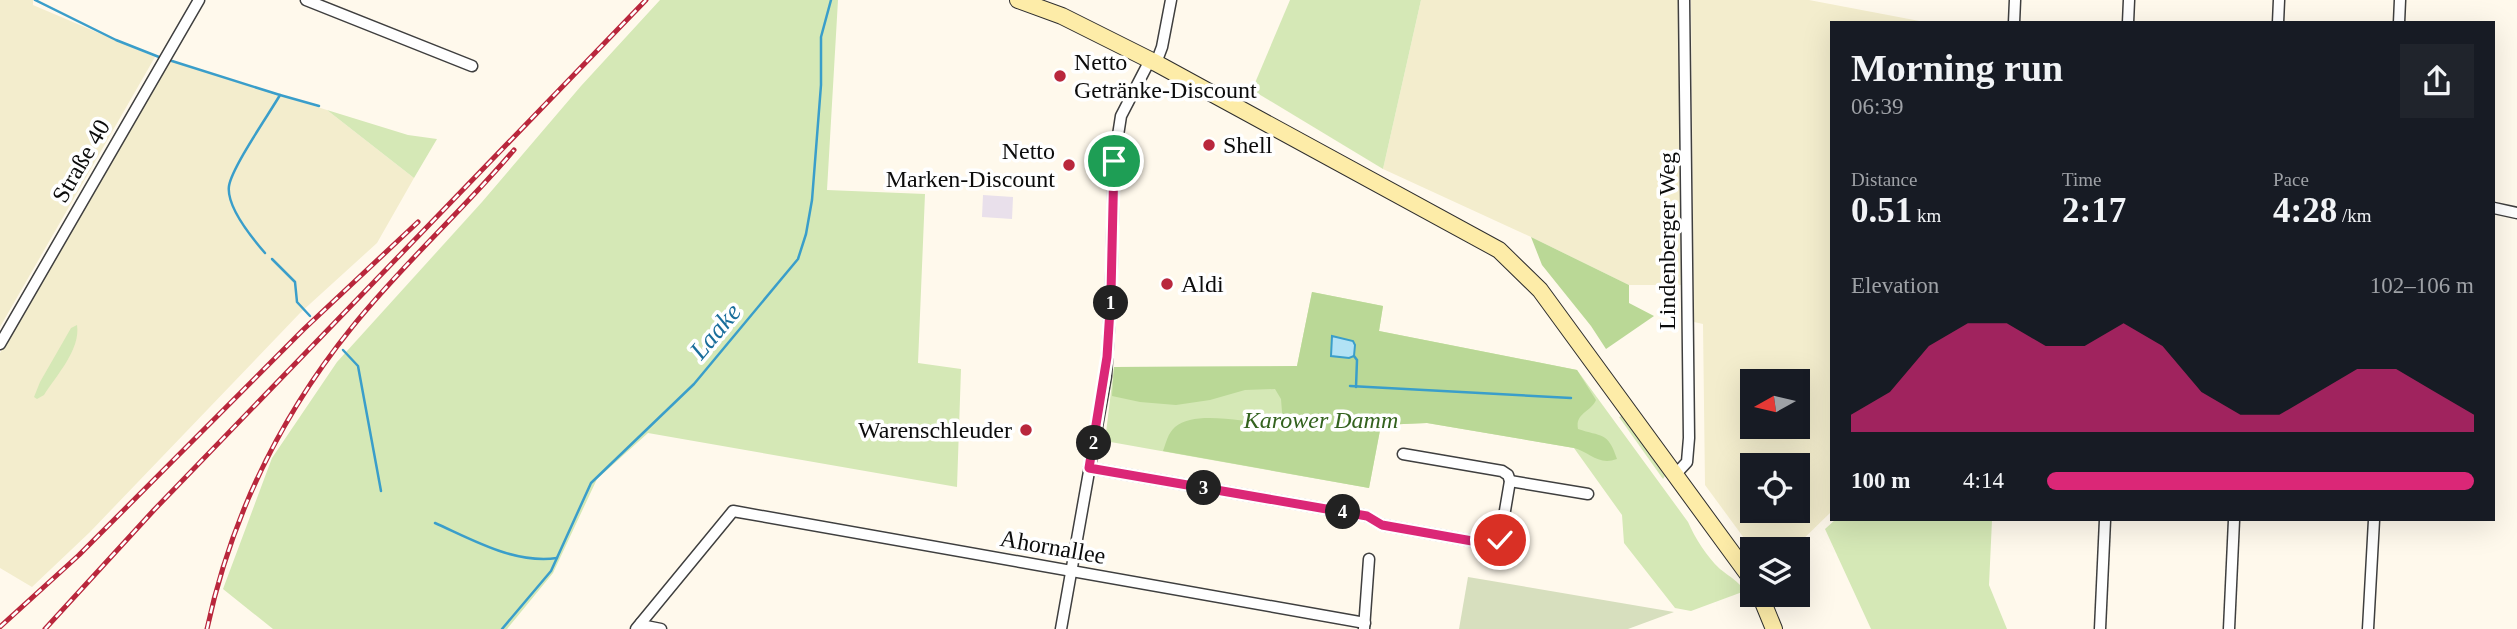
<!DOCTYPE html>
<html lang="en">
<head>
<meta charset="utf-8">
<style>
	body { margin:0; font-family:Georgia,serif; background:#20242c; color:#f1f3f6; height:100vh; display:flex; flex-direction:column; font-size:26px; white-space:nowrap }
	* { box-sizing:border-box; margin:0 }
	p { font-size:23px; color:#9ea1a6 }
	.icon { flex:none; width:38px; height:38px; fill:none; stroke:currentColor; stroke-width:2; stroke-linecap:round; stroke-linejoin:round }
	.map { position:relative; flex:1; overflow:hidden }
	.panel { position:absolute; left:1830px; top:21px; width:665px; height:500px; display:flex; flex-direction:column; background:#171b24; border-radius:0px; box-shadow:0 7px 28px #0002 }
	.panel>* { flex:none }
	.needle { width:46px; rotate:262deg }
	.tools { position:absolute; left:1740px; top:369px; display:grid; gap:14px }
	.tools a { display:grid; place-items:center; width:70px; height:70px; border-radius:0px; background:#171b24; box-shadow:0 7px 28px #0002; font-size:35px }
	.pin { position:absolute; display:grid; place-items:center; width:60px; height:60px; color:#fff; margin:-30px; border:4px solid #fff; border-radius:50%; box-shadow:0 2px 7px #0007 }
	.km { position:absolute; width:35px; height:35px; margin:-18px; border-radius:50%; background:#222; color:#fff; font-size:19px; line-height:35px; text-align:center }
	.round { display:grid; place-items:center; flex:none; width:74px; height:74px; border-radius:0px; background:#20242c }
	.head { display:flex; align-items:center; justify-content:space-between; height:119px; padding:0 21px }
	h1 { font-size:38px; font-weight:600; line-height:52px }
	.metrics { display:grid; grid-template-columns:repeat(3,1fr); gap:10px; height:119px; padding:7px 21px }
	.metrics div { display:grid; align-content:center }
	.metrics b { font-size:35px; font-weight:600 }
	.metrics small { font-size:19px; font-weight:400 }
	.metrics p { font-size:19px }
	.chart { height:196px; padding:14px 21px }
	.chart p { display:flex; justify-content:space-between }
	.chart svg { width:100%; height:126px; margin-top:7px; fill:#db2777; opacity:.7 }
	ul { padding:0 21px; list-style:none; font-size:23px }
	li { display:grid; grid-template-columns:112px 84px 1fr; align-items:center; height:52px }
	li i { height:18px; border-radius:9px; background:#db2777 }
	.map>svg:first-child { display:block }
	.industrial { fill:#e9e0eb }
	.farmland { fill:#f3edcd; fill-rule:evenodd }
	.green { fill:#d5e8b6 }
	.forest { fill:#bad896 }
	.cemetery { fill:#d7dfbe }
	.water { fill:#b2e2f5; stroke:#3a9eca; stroke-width:2 }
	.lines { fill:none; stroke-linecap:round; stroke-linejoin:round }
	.stream { stroke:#3a9eca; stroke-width:2.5 }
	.minor-casing { stroke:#3f3f3f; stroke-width:13 }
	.secondary-casing { stroke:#2e2e2e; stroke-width:18 }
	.minor { stroke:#fff; stroke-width:10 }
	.secondary { stroke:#fdeca8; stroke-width:16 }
	.rail-casing { stroke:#b9273c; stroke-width:5 }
	.rail { stroke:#fff; stroke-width:2.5; stroke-dasharray:8; stroke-linecap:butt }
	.route-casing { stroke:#fff; stroke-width:14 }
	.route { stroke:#db2777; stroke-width:9 }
	.poi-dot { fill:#b9273c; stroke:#fff; stroke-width:2.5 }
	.labels { text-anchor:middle; stroke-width:7; stroke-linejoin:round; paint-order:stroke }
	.poi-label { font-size:24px; fill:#0c0c0c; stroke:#fff; text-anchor:start }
	.street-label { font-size:24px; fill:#0c0c0c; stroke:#fff }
	.park-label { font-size:24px; font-style:italic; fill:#33621e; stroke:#fff }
	.water-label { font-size:26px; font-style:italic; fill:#196e9b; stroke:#fff }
</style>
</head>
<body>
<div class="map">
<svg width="2517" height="629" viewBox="0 0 2517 629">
	<rect width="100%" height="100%" fill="#fff9ec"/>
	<path class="industrial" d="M983 195 1013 197 1012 219 982 217Z"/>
	<g class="farmland">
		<path d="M0 0H33V5L155 57 0 327Z"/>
		<path d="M1421 0H1680L1681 285H1629L1531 237 1383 169Z"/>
		<path d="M1691 0H1809L1930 23H1832V511L1793 549H1752L1705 485 1703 324 1694 322ZM1752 382H1797V427H1752ZM1752 466H1797V511H1752Z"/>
		<path d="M170 61 327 110 414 178 377 243 300 313 90 532 32 587 0 568V353Z"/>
	</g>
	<g class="green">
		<path d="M660 0H838L827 190 925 194 918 363 961 369 957 487 648 433 597 479 553 573 507 629H273L223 589 272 458 337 362 482 202 581 86Z"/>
		<path d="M1290 0H1421L1383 169 1252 90Z"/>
		<path d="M327 110 408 135 437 139 414 178Z"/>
		<path d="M1312 292 1383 306 1379 331 1577 370 1688 522C1695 538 1707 557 1720 569 1730 577 1738 581 1745 591L1691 611 1675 608 1624 543 1622 515 1574 448 1427 423 1381 425 1369 488 1105 441 1114 367 1297 366Z"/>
		<path d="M77 325C81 349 56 376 44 395L37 399 34 397 40 382 71 328Z"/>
		<path d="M1622 416 1665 476 1663 479 1619 417Z"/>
		<path d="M1835 520H1992L1989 585 2007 629H1871L1825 529Z"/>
	</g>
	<g class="forest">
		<path d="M1531 237 1629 285V303L1654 316 1606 349 1591 326 1542 265Z"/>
		<path d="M1312 292 1383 306 1379 331 1577 370 1596 400C1591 412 1575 413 1578 429 1601 437 1608 431 1617 459 1598 466 1590 452 1574 448L1427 423 1381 425 1369 488 1163 451C1166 443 1168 433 1175 427 1197 408 1255 425 1283 425L1281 399 1275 389 1245 390 1210 400 1176 405 1140 402 1112 396 1114 367 1297 366Z"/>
	</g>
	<path class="cemetery" d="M1468 577 1674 612 1628 629H1459Z"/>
	<path class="water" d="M1332 336 1353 341 1355 345 1354 356 1349 358 1331 356Z"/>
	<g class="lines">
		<g class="stream">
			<path d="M35 0 116 40 159 57"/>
			<path d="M172 61 280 95C269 114 232 167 229 186 226 207 252 238 265 253"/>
			<path d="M280 95 319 106"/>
			<path d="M272 259 295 282 297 302 310 316"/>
			<path d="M343 350 358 366 381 491"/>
			<path d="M1354 356 1357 360 1356 387"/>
			<path d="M1350 386 1571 398"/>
			<path d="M435 523C473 540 514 564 557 558"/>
			<path d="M502 629 551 571 591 483 694 384 798 259 806 234 812 200 821 85V37L831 0"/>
		</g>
		<g class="minor-casing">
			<g id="minor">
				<path d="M306 0 472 66"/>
				<path d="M2014 23 2015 0"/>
				<path d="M2128 23 2129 0"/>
				<path d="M2278 23 2279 0"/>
				<path d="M2399 23 2400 0"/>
				<path d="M1156 63 1162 47 1171 0"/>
				<path d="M2494 208 2517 213"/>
				<path d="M0 344 199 0"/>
				<path d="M1089 468 1367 516 1382 525 1489 544 1495 543 1500 540 1510 481 1508 475 1502 471 1403 454"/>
				<path d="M1674 476 1687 462 1689 438 1684 0"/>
				<path d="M1510 481 1588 494"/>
				<path d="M641 623 646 626 661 629"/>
				<path d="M636 629 733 511 1365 623"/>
				<path d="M1061 629 1106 376 1111 293 1114 161 1121 116 1150 60"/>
				<path d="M1364 629 1369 559"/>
				<path d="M2100 629 2105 520"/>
				<path d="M2229 629 2234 520"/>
				<path d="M2368 629 2374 520"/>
			</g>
		</g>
		<g class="secondary-casing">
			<g id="secondary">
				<path d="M1018 0 1062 16 1156 63 1499 250 1540 290 1752 580"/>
				<path d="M1760 595 1774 629"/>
			</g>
		</g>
		<use href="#minor" class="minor"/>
		<use href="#secondary" class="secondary"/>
		<g class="rail-casing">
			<g id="rail">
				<path d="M0 627 79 555 304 329 418 222"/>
				<path d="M45 629 154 510 646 0"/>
				<path d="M207 629C231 517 281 415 353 326 403 264 463 210 514 150"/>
			</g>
		</g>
		<use href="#rail" class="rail"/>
	</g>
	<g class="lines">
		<g class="route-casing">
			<path id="route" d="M1114 161 1111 293 1107 357 1089 468 1367 516 1382 525 1489 544H1495L1500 540"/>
		</g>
		<use href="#route" class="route"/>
	</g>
	<g class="poi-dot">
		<circle cx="1060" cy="76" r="7"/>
		<circle cx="1209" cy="145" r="7"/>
		<circle cx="1069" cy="165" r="7"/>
		<circle cx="1167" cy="284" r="7"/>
		<circle cx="1026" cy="430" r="7"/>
	</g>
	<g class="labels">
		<g class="poi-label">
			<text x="1074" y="70">Netto<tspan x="1074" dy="28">Getränke-Discount</tspan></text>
			<text x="1223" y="153">Shell</text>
			<text x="1055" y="159" text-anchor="end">Netto<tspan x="1055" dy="28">Marken-Discount</tspan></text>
			<text x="1181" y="292">Aldi</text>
			<text x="1012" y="438" text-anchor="end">Warenschleuder</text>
		</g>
		<g class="street-label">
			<text transform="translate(81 161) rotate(-60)" y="8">Straße 40</text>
			<text transform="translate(1667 241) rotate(-90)" y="8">Lindenberger Weg</text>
			<text transform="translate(1053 547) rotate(10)" y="8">Ahornallee</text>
		</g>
		<g class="park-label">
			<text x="1321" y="428">Karower Damm</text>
		</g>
		<g class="water-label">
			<text transform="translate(715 331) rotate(-50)" y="9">Laake</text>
		</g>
	</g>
</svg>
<div class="tools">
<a><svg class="needle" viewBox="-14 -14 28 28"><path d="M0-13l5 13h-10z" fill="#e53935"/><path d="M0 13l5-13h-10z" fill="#9ea1a6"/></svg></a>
<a><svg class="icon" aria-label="locate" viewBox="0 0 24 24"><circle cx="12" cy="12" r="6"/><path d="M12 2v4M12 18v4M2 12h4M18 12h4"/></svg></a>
<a><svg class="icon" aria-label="layers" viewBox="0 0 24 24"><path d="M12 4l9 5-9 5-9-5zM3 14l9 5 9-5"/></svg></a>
</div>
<div class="pin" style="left:1114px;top:161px;background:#1e9e55"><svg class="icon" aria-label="arrive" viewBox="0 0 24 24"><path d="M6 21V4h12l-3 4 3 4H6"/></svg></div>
<div class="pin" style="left:1500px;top:540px;background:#d93025"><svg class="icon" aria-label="check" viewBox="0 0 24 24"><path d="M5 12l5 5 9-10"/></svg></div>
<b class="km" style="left:1111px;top:303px">1</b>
<b class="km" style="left:1094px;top:443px">2</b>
<b class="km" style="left:1204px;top:488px">3</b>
<b class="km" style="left:1343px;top:512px">4</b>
<section class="panel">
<div class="head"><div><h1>Morning run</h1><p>06:39</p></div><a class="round"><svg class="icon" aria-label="share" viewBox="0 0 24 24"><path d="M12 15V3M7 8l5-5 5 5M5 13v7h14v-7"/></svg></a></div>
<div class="metrics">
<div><p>Distance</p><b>0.51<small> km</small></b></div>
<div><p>Time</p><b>2:17</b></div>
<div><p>Pace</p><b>4:28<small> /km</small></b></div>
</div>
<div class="chart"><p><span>Elevation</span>102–106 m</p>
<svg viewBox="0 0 160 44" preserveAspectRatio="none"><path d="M0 44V38L10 30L20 14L30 6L40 6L50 14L60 14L70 6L80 14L90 30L100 38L110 38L120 30L130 22L140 22L150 30L160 38V44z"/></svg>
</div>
<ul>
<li><b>100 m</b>4:14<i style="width:100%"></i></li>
</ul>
</section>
</div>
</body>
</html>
